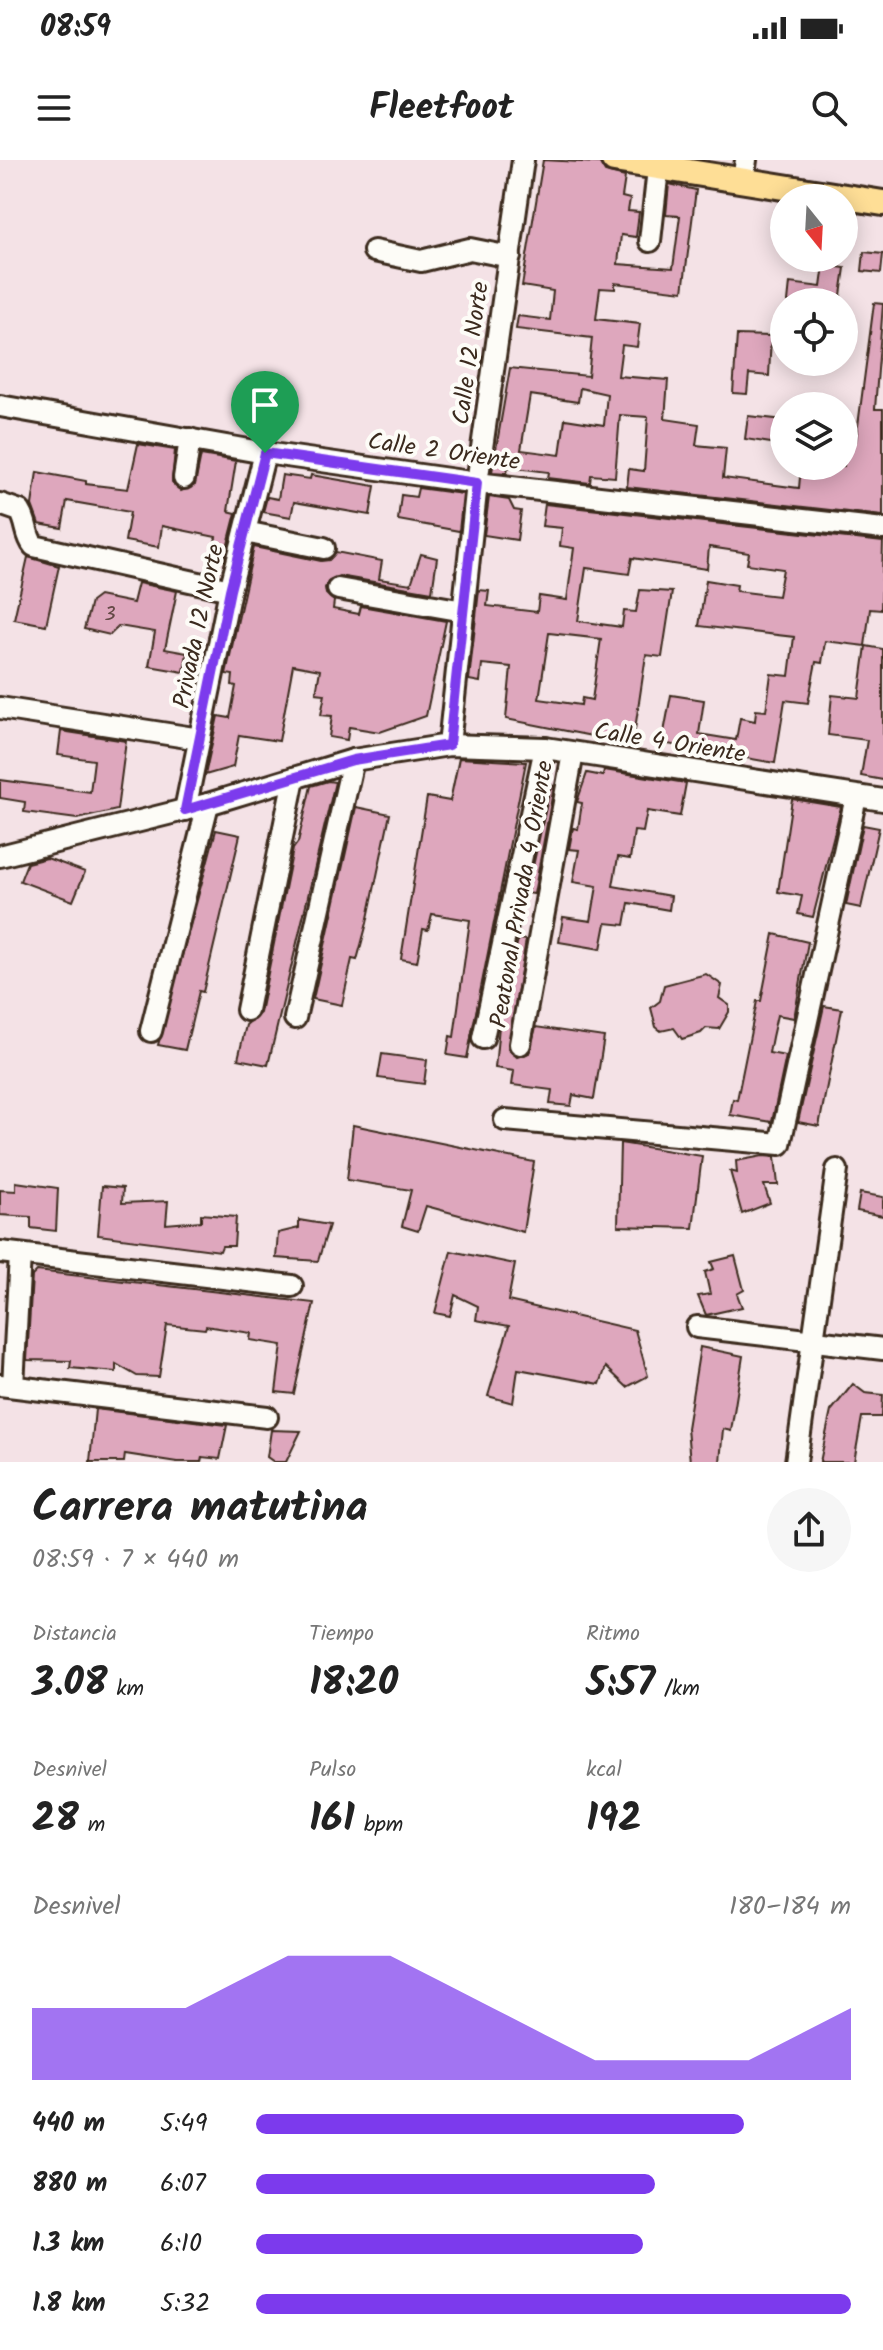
<!DOCTYPE html>
<html lang="es">
<head>
<meta charset="utf-8">
<style>
	body { margin:0; font-family:Kalam,sans-serif; background:#f6f6f6; color:#222; height:100vh; display:flex; flex-direction:column; font-size:30px; white-space:nowrap }
	* { box-sizing:border-box; margin:0 }
	p { font-size:26px; color:#767676 }
	.icon { flex:none; width:44px; height:44px; fill:none; stroke:currentColor; stroke-width:2; stroke-linecap:round; stroke-linejoin:round }
	.map { position:relative; height:1302px; overflow:hidden }
	.panel { display:flex; flex-direction:column; background:#fff; flex:1 }
	.panel>* { flex:none }
	.needle { width:52px; rotate:162deg }
	.tools { position:absolute; left:770px; top:24px; display:grid; gap:16px }
	.tools a { display:grid; place-items:center; width:88px; height:88px; border-radius:50%; background:#fff; box-shadow:0 4px 20px #0003; font-size:40px }
	.pin { position:absolute; display:grid; place-items:center; width:68px; height:68px; color:#fff; margin:-82px -34px; border-radius:50% 50% 50% 0; rotate:-45deg; box-shadow:0 0 8px #0007 }
	.pin .icon { rotate:45deg }
	.round { display:grid; place-items:center; flex:none; width:84px; height:84px; border-radius:42px; background:#f6f6f6 }
	.head { display:flex; align-items:center; justify-content:space-between; height:136px; padding:0 32px }
	h1 { font-size:44px; font-weight:800; line-height:60px }
	.metrics { display:grid; grid-template-columns:repeat(3,1fr); gap:12px; height:136px; padding:8px 32px }
	.metrics div { display:grid; align-content:center }
	.metrics b { font-size:40px; font-weight:800 }
	.metrics small { font-size:22px; font-weight:400 }
	.metrics p { font-size:22px }
	.chart { height:224px; padding:16px 32px }
	.chart p { display:flex; justify-content:space-between }
	.chart svg { width:100%; height:144px; margin-top:8px; fill:#7c3aed; opacity:.7 }
	ul { padding:0 32px; list-style:none; font-size:26px }
	li { display:grid; grid-template-columns:128px 96px 1fr; align-items:center; height:60px }
	li i { height:20px; border-radius:10px; background:#7c3aed }
	.status { display:flex; justify-content:space-between; align-items:center; height:56px; padding:0 40px; background:#fff; direction:ltr }
	.status svg { height:22px; fill:currentColor }
	header { display:flex; justify-content:space-between; align-items:center; height:104px; padding:0 32px; background:#fff; font-size:36px; font-weight:800 }
	.map>svg:first-child { display:block }
	.building { fill:#dea7bd; stroke:#3b2a1e; stroke-width:2; fill-rule:evenodd }
	.lines { fill:none; stroke-linecap:round; stroke-linejoin:round }
	.minor-casing { stroke:#3b2a1e; stroke-width:26 }
	.major-casing { stroke:#3b2a1e; stroke-width:30 }
	.minor { stroke:#fdfcf7; stroke-width:20 }
	.major { stroke:#fede96; stroke-width:24 }
	.route-casing { stroke:#fff; stroke-width:16 }
	.route { stroke:#7c3aed; stroke-width:10 }
	.labels { text-anchor:middle; stroke-width:8; stroke-linejoin:round; paint-order:stroke }
	.number-label { font-size:20px; fill:#644946 }
	.street-label { font-size:24px; fill:#3b2a1e; stroke:#fdfcf7 }
</style>
</head>
<body>
<div class="status"><b>08:59</b><svg viewBox="0 0 49 12"><path d="M0 12V9h3v3zM5 12V6h3v6zM10 12V3h3v9zM15 12V0h3v12zM26 1h20v11H26zM47 4h2v5h-2z"/></svg></div>
<header><svg class="icon" aria-label="menu" viewBox="0 0 24 24"><path d="M4 6h16M4 12h16M4 18h16"/></svg>Fleetfoot<svg class="icon" aria-label="search" viewBox="0 0 24 24"><circle cx="10" cy="10" r="6"/><path d="M15 15l6 6"/></svg></header>
<div class="map">
<svg width="883" height="1302" viewBox="0 0 883 1302">
	<rect width="100%" height="100%" fill="#f4e2e6"/>
	<filter id="ink" filterUnits="userSpaceOnUse"><feTurbulence type="fractalNoise" baseFrequency=".0125" numOctaves="2"/><feDisplacementMap in="SourceGraphic" scale="16" xChannelSelector="R" yChannelSelector="G"/><feConvolveMatrix kernelMatrix="1 2 1 2 8 2 1 2 1" color-interpolation-filters="sRGB"/></filter>
	<g filter="url(#ink)">
		<g class="building">
			<path d="M543 0 600 3 605 12 625 17 622 37 630 39 628 51 639 52 636 77 621 75 618 104 673 108 680 56 666 55 669 24 696 30 683 131 615 123V129L600 128 596 159 640 164 637 187 622 185 618 216 668 220 665 259 699 264 696 285 726 288 723 318 799 328 801 306H844V279L856 281 874 143 883 144 875 249H883V356L627 327 629 309 644 311 648 257 620 255 615 317 591 315 590 323 548 318 549 312 508 307 507 313 492 312 510 208 588 216 592 178 516 169 518 156 550 160 553 131 522 126ZM580 228 607 234 604 265 565 259 560 295 521 290 530 235 578 242Z"/>
			<path d="M864 92 883 94 881 113 862 111Z"/>
			<path d="M824 105 845 108 840 142H788L790 123 821 127Z"/>
			<path d="M737 175 771 176 769 216 749 214 747 234 733 233Z"/>
			<path d="M748 256 784 260V285L745 279Z"/>
			<path d="M138 284 175 290 172 322 181 331 195 325 201 295 236 301 228 351 236 353 224 400 212 398 216 377 162 366 159 387 125 381 130 352 67 341 62 368 39 364 32 345 37 312 86 321V324L128 329Z"/>
			<path d="M282 315 310 319 311 315 375 326 370 355 294 342 291 357 263 352 267 337 278 339Z"/>
			<path d="M418 328 463 334 459 371 398 360 401 335 416 337Z"/>
			<path d="M489 337 509 340 514 350 521 351 517 380 484 375Z"/>
			<path d="M545 344 883 382 881 450 870 449 865 486 825 481 822 503 816 502 808 543 785 540 775 603 662 583 671 535 704 540 699 574 736 580 740 558 755 561 756 550 766 551 771 514 789 516 794 477 699 466 706 420 737 425 736 431 778 436 783 409 747 404 749 393 709 387 707 409 632 398 629 414 586 408 578 461 622 467 624 451 636 452 640 430 672 432 662 497 646 495 634 576 613 573 612 580 506 559 511 507 482 504 480 522 469 520 479 430 489 431 487 446 537 452 539 436 567 440 574 388 560 386 562 368 542 366ZM549 473 601 479 592 540 582 538 581 545 539 539Z"/>
			<path d="M254 387 321 401 329 400 336 392 382 401 379 419 411 424 421 394 437 398 432 432 339 416 329 420 325 428 326 434 334 441 333 449 359 454 361 446 446 461 426 556 380 572 349 567 347 580 329 577 332 556 321 555 325 534 316 533 320 510 293 505 279 581 239 575 233 607 205 615 218 556 230 558 236 526 232 525 233 515 226 514Z"/>
			<path d="M28 397 59 406 46 465 14 459Z"/>
			<path d="M138 423 177 431 165 489 187 493 184 512 149 506 155 472 119 466 110 475 84 469 91 442 99 436 133 443Z"/>
			<path d="M866 486 883 489V620L861 616 867 580 828 575 832 535 859 538Z"/>
			<path d="M61 571 126 581 117 650 77 659 24 652 25 642 0 638V620L90 632 94 600 58 595Z"/>
			<path d="M459 598 526 602 467 898 447 895 450 876 454 877 470 760 432 754 428 770 423 769 417 802 401 799 427 637 450 641Z"/>
			<path d="M604 610 686 623 680 656 647 651 643 672 634 671 630 699 618 697 613 726 671 736 669 750 629 743 625 765 606 763 601 789 559 782 563 757 591 761 597 726 573 722 579 690 569 689 573 668 578 669 582 643 577 642 587 613 603 616Z"/>
			<path d="M328 621 335 622 268 905 238 899 246 865 260 853 293 689 298 682 311 626Z"/>
			<path d="M551 625 554 626 534 734 527 733Z"/>
			<path d="M792 639 841 647 813 757 798 754 802 736 778 732Z"/>
			<path d="M356 647 390 654 367 763 357 800 352 799 342 845 313 839Z"/>
			<path d="M863 665 879 668 861 748 846 745Z"/>
			<path d="M216 670 240 675 203 832 199 831 185 890 158 885Z"/>
			<path d="M47 698 85 712 73 741 20 721 27 703Z"/>
			<path d="M774 774 808 782 794 858 777 855 772 877 769 893 786 896 772 962 730 955 733 939 737 940 757 841H761Z"/>
			<path d="M518 779 526 780 508 889 517 897 529 893 536 867 604 877 594 939 573 935 571 946 550 944 552 930 512 925 514 911 495 908 499 866Z"/>
			<path d="M706 814 722 825 719 838 729 845V852L719 869 706 868 701 873 682 879 674 868 661 871 656 867 651 848 660 841 664 825Z"/>
			<path d="M824 846 842 849 819 966 798 962Z"/>
			<path d="M382 894 427 900 424 924 378 918Z"/>
			<path d="M353 965 534 1002 523 1072 426 1046 418 1071 402 1066 411 1030 347 1020Z"/>
			<path d="M620 983 702 996 693 1068 618 1066Z"/>
			<path d="M763 996 775 997 778 1025H764L770 1043 742 1054 730 1011 737 1013 736 1001Z"/>
			<path d="M16 1022 58 1028 56 1071 31 1068V1057L0 1055V1030L16 1031Z"/>
			<path d="M102 1026 123 1028 122 1043 168 1041 166 1064 201 1061V1054L236 1057 234 1086H222L220 1091 98 1075Z"/>
			<path d="M860 1033 883 1037V1056L857 1051Z"/>
			<path d="M299 1060 329 1065 318 1101 276 1098 278 1073 299 1068Z"/>
			<path d="M451 1091 515 1104 508 1141 635 1170 648 1216 627 1227 606 1207 600 1224 518 1209 513 1243 488 1236 509 1166 476 1160 478 1146 455 1135 450 1156 435 1153Z"/>
			<path d="M735 1096 744 1130 737 1134 742 1147 706 1155 698 1136 710 1134 705 1112 714 1109 711 1102Z"/>
			<path d="M37 1111 314 1143 294 1234 276 1232 282 1185 250 1180 251 1173 206 1166 205 1169 167 1165 159 1217 137 1216 116 1204V1212L70 1208 71 1201 27 1200 32 1116Z"/>
			<path d="M700 1187 743 1196 731 1271 723 1269 720 1302H690L687 1268Z"/>
			<path d="M853 1224 865 1233 883 1235 882 1257H862L854 1302H820L831 1251Z"/>
			<path d="M95 1249 227 1265 220 1299 202 1297 201 1302H177L125 1294 124 1302H90Z"/>
			<path d="M271 1270 301 1271 286 1302H274L267 1297Z"/>
		</g>
		<g class="lines">
			<g class="minor-casing">
				<g id="minor">
					<path d="M743 21 746 0"/>
					<path d="M650 81 659 0"/>
					<path d="M374 91 421 101 470 89 510 97"/>
					<path d="M0 246 265 293 477 323 883 369"/>
					<path d="M184 318 190 279"/>
					<path d="M0 344 20 351C28 363 25 375 34 386L230 430"/>
					<path d="M245 372 324 388"/>
					<path d="M338 429 464 451"/>
					<path d="M0 548 200 579"/>
					<path d="M449 585 477 323 523 0"/>
					<path d="M185 650 230 430 265 293"/>
					<path d="M0 696 208 644 353 600 449 585 545 588 883 640"/>
					<path d="M247 850 294 618"/>
					<path d="M295 858 353 600"/>
					<path d="M151 871 208 644"/>
					<path d="M483 878 545 588"/>
					<path d="M520 884 573 593"/>
					<path d="M505 960 780 984 856 637"/>
					<path d="M0 1092 292 1126"/>
					<path d="M697 1167 883 1189"/>
					<path d="M0 1225 267 1257"/>
					<path d="M13 1226 20 1095"/>
					<path d="M796 1302 837 1010"/>
				</g>
			</g>
			<g class="major-casing">
				<path id="major" d="M614 0 883 43"/>
			</g>
			<use href="#minor" class="minor"/>
			<use href="#major" class="major"/>
		</g>
	</g>
	<g class="lines" filter="url(#ink)">
		<g class="route-casing">
			<path id="route" d="M265 293 477 323 449 585 353 600 185 650 230 430Z"/>
		</g>
		<use href="#route" class="route"/>
	</g>
	<g class="labels">
		<g class="number-label">
			<text x="110" y="460">3</text>
		</g>
		<g class="street-label">
			<text transform="translate(470 193) rotate(-82)" y="8">Calle 12 Norte</text>
			<text transform="translate(444 291) rotate(8)" y="8">Calle 2 Oriente</text>
			<text transform="translate(198 466) rotate(-78)" y="8">Privada 12 Norte</text>
			<text transform="translate(670 582) rotate(9)" y="8">Calle 4 Oriente</text>
			<text transform="translate(521 734) rotate(-80)" y="8">Peatonal Privada 4 Oriente</text>
		</g>
	</g>
</svg>
<div class="tools">
<a><svg class="needle" viewBox="-14 -14 28 28"><path d="M0-13l5 13h-10z" fill="#e53935"/><path d="M0 13l5-13h-10z" fill="#767676"/></svg></a>
<a><svg class="icon" aria-label="locate" viewBox="0 0 24 24"><circle cx="12" cy="12" r="6"/><path d="M12 2v4M12 18v4M2 12h4M18 12h4"/></svg></a>
<a><svg class="icon" aria-label="layers" viewBox="0 0 24 24"><path d="M12 4l9 5-9 5-9-5zM3 14l9 5 9-5"/></svg></a>
</div>
<div class="pin" style="left:265px;top:293px;background:#1e9e55"><svg class="icon" aria-label="arrive" viewBox="0 0 24 24"><path d="M6 21V4h12l-3 4 3 4H6"/></svg></div>
</div>
<section class="panel">
<div class="head"><div><h1>Carrera matutina</h1><p>08:59 · 7 × 440 m</p></div><a class="round"><svg class="icon" aria-label="share" viewBox="0 0 24 24"><path d="M12 15V3M7 8l5-5 5 5M5 13v7h14v-7"/></svg></a></div>
<div class="metrics">
<div><p>Distancia</p><b>3.08<small> km</small></b></div>
<div><p>Tiempo</p><b>18:20</b></div>
<div><p>Ritmo</p><b>5:57<small> /km</small></b></div>
</div>
<div class="metrics">
<div><p>Desnivel</p><b>28<small> m</small></b></div>
<div><p>Pulso</p><b>161<small> bpm</small></b></div>
<div><p>kcal</p><b>192</b></div>
</div>
<div class="chart"><p><span>Desnivel</span>180–184 m</p>
<svg viewBox="0 0 160 44" preserveAspectRatio="none"><path d="M0 44V22L10 22L20 22L30 22L40 14L50 6L60 6L70 6L80 14L90 22L100 30L110 38L120 38L130 38L140 38L150 30L160 22V44z"/></svg>
</div>
<ul>
<li><b>440 m</b>5:49<i style="width:82%"></i></li>
<li><b>880 m</b>6:07<i style="width:67%"></i></li>
<li><b>1.3 km</b>6:10<i style="width:65%"></i></li>
<li><b>1.8 km</b>5:32<i style="width:100%"></i></li>
</ul>
</section>
</body>
</html>
